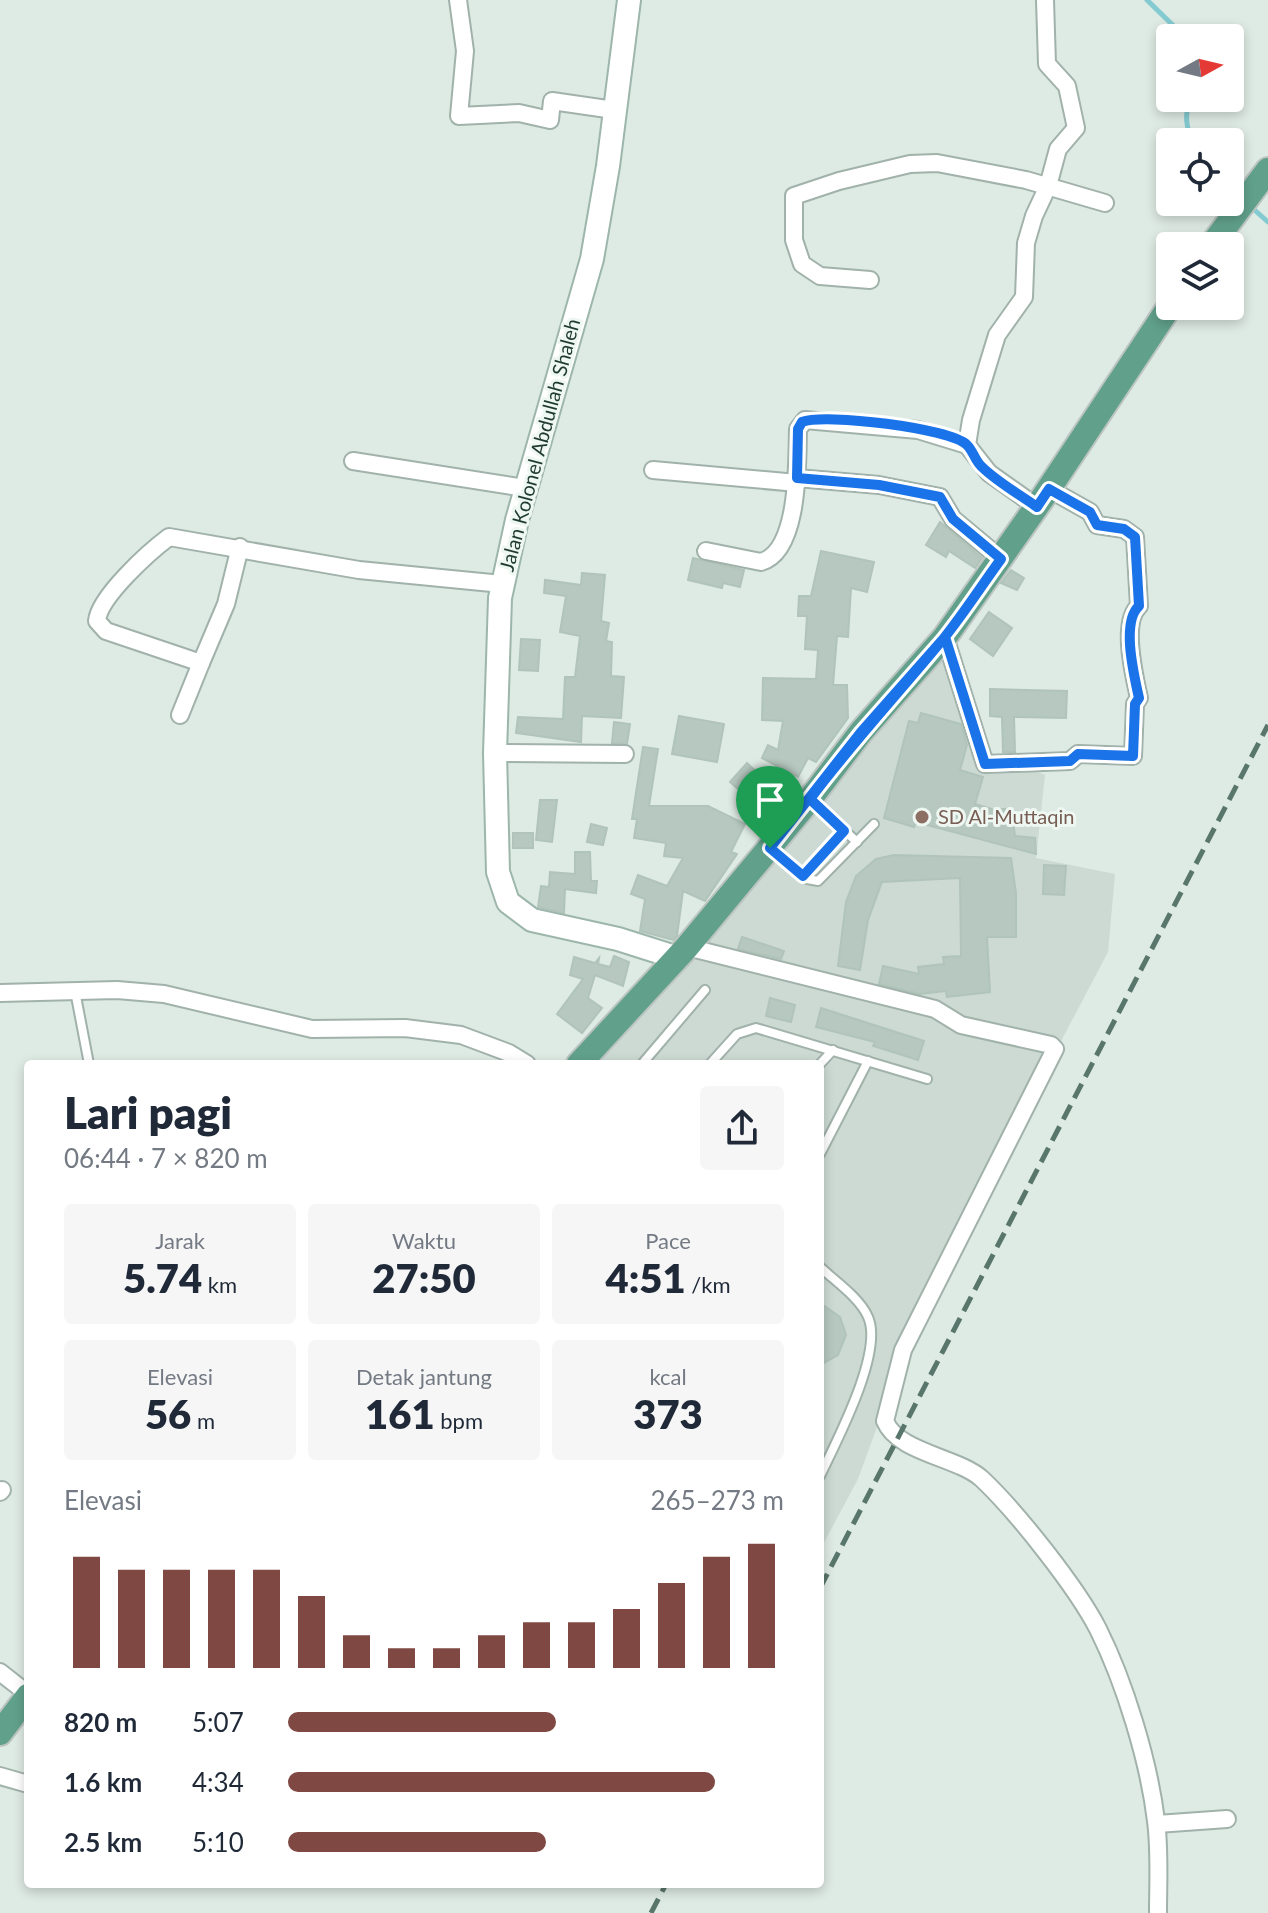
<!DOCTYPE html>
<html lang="id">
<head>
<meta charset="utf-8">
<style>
	body { margin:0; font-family:Lato,sans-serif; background:#f6f6f7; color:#1f2937; height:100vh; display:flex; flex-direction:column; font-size:30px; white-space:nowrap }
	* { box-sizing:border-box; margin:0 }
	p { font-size:26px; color:#747a83 }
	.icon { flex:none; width:44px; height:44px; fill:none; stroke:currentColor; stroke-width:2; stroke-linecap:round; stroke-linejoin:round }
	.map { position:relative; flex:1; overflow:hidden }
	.sheet { position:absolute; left:24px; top:1060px; width:800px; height:828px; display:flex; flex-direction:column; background:#fff; border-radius:8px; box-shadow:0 4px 12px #0003 }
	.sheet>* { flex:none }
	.needle { width:52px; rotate:82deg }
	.fabs { position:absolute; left:1156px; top:24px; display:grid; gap:16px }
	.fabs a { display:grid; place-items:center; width:88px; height:88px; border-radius:8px; background:#fff; box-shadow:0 4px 12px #0003; font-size:40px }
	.pin { position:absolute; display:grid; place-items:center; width:68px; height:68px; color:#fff; margin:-82px -34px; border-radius:50% 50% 50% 0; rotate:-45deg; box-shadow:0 0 8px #0007 }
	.pin .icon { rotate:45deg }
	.round { display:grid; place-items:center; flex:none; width:84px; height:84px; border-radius:8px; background:#f6f6f7 }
	.overview { display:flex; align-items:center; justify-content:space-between; height:136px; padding:0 40px }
	h1 { font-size:44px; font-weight:800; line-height:60px }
	.figures { display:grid; grid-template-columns:repeat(3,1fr); gap:12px; height:136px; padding:8px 40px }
	.figures div { display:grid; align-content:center; border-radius:8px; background:#f6f6f7; text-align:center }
	.figures b { font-size:40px; font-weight:800 }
	.figures small { font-size:22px; font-weight:400 }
	.figures p { font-size:22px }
	.chart { height:224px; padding:16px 40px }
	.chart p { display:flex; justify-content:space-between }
	.chart svg { width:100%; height:144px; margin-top:8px; stroke:#7f4843; stroke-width:6 }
	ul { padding:0 40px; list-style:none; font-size:26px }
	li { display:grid; grid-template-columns:128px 96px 1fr; align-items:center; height:60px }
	li i { height:20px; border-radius:10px; background:#7f4843 }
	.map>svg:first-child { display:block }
	.built { fill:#ccdad3 }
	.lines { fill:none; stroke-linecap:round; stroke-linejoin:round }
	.stream { stroke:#84cbd1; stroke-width:5 }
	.building { fill:#b6c8bf; stroke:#b1c4ba; stroke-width:2 }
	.lane-casing { stroke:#a1b2ab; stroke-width:12 }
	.street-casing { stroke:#a1b2ab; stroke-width:20 }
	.secondary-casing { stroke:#9db6ab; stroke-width:26 }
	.primary-casing { stroke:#bcc4c1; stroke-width:28 }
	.lane { stroke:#fff; stroke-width:8 }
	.street { stroke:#fff; stroke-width:16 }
	.secondary { stroke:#fff; stroke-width:22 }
	.primary { stroke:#61a18c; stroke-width:24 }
	.rail { stroke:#59766c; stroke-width:5; stroke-dasharray:16 8; stroke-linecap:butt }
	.route-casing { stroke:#fff; stroke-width:16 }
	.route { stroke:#1a73e8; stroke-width:10 }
	.education-dot { fill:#8d6e63; stroke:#eef7f2; stroke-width:3 }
	.labels { text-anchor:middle; stroke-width:6; stroke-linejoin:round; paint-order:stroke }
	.street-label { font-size:20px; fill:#1f3a31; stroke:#eef7f2 }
	.education-label { font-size:20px; fill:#785e54; stroke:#eef7f2; text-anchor:start }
</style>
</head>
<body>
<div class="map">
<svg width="1268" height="1913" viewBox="0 0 1268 1913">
	<rect width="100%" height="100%" fill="#deeae4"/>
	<g class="built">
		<path d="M944 650 982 749 1045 775 1036 858 1115 874 1108 952 1060 1043 695 944Z"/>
		<path d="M697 954 1051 1048 898 1354 881 1416 858 1479 820 1550V1064H597Z"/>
	</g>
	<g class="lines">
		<g class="stream">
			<path d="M1147 0 1186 38"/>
			<path d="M1191 142C1187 126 1183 113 1192 98"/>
			<path d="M1249 205 1268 222"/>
		</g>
	</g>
	<g class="building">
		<path d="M940 522 982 558 975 568 949 551 946 557 926 545Z"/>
		<path d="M821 551 874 562 867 592 851 588 848 637 837 636 833 685H847L848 718 816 762 808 758 798 777 762 758 768 745 778 750 783 721 762 720 763 678 816 679 818 650 805 649 807 616H798L799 596H811Z"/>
		<path d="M693 558 744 570 740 587 723 583 722 588 688 580Z"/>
		<path d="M1011 570 1024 578 1017 590 1001 583Z"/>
		<path d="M582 573 605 575 601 621 609 623 606 641 612 642 611 676 624 677 621 718 582 716 581 742 516 733 518 717 563 719 565 677H575L580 636 560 632 566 596 544 593 545 580 581 585Z"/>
		<path d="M989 612 1012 628 993 656 970 639Z"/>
		<path d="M521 639 540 640 538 671 519 670Z"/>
		<path d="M990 689 1067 691 1066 718 1014 717 1015 752H1003L1002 717 990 716Z"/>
		<path d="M921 713 961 724 967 745 960 770 983 777 975 804 995 810 1011 808 1015 836 1035 838 1036 854 916 822 914 827 884 818 909 721 918 723Z"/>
		<path d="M679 716 724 724 717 762 672 754Z"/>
		<path d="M614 722 630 724 627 744 612 743Z"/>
		<path d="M643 747 658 749 649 806H708L745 824 731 852 737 854 705 901 683 891 677 936 673 940 640 931 645 899 631 894 638 875 667 886 683 858 664 856 666 843 634 838 637 819H632Z"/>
		<path d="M747 763 778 792 761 810 730 782Z"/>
		<path d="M540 800H557L552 842 536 840Z"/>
		<path d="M591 824 607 828 603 845 587 842Z"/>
		<rect x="513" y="833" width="20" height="15"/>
		<path d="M575 852H590L591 881H597L596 893 565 889 564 913 538 907 541 886 549 887 550 872 575 874Z"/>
		<path d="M894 855 1011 858 1016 893V937H987L990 992 947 997 946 991 920 994 879 984 883 966 919 974 918 967 944 964 943 957 961 956 960 878 882 882 868 920 860 970 838 966 846 902 856 876 876 859Z"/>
		<path d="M1044 865 1066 866 1064 895 1043 894Z"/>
		<path d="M742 937 784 951 781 959 738 949Z"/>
		<path d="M614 956 629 962 623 986 595 975 588 998 602 1008 582 1033 557 1014 583 979 570 975 574 957 595 963 599 958 598 964 610 967Z"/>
		<path d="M770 998 795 1005 791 1022 766 1016Z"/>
		<path d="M821 1008 924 1041 918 1060 873 1046 875 1042 816 1027Z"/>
		<path d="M820 1303 840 1317 846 1335 838 1355 820 1365Z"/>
	</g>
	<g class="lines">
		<g class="lane-casing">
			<g id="lane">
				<path d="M811 800 857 842"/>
				<path d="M771 849 807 879 818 881 874 824"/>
				<path d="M803 876 844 831"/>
				<path d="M75 991 89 1064"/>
				<path d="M642 1064 705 990"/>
				<path d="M710 1064 737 1034 756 1028 927 1079"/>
				<path d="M820 1064 833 1050"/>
				<path d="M820 1154 868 1061"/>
				<path d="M820 1267C835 1281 860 1298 868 1317 884 1352 836 1442 820 1476"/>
			</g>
		</g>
		<g class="street-casing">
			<g id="street">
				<path d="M458 0 465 51 459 116 519 113 550 120 552 101 614 110"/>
				<path d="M870 280 820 276 802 264 794 240V196L839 181 910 164 937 163 1026 180 1105 203"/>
				<path d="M353 461 525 488"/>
				<path d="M653 470 797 483"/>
				<path d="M797 478 879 485 940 497 953 519 1001 559"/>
				<path d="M1037 507 989 473 967 445 971 420 997 335 1024 297 1026 243 1034 216 1048 186 1058 149 1076 128 1067 86 1047 64 1045 0"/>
				<path d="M706 551 761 562C800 551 797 461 798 429L805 420 918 430 967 445"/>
				<path d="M945 637 985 764 1070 761 1078 754 1133 756 1135 704 1139 698C1134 675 1121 622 1139 606L1135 537 1124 529 1097 525 1090 512 1049 489"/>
				<path d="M201 663 226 604 240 547"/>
				<path d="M180 715 201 663 106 631 97 621C99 597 149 552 169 537L359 570 502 584"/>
				<path d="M495 753 625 754"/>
				<path d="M687 947 935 1009 961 1025 1051 1045 1055 1049 903 1350 885 1421C898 1453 958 1457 982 1479 1017 1512 1077 1588 1098 1629 1125 1683 1149 1762 1156 1821 1160 1851 1158 1883 1158 1913"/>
				<path d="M0 993 117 990 164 994 312 1029 405 1028 461 1035 509 1053 527 1064"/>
				<path d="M0 1492 2 1490"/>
				<path d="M0 1672 28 1694"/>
				<path d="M0 1776 28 1784"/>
				<path d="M1157 1824 1227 1819"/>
			</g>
		</g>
		<g class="secondary-casing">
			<path id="secondary" d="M629 0 608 166 592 259 517 520 500 598 495 753 498 872 508 902 532 920 618 939 678 958"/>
		</g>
		<g class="primary-casing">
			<g id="primary">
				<path d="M1211 246 1268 170"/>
				<path d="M579 1064 687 947 810 799 861 732 945 637 1044 496 1170 306"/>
				<path d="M0 1733 28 1696"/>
			</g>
		</g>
		<use href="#lane" class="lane"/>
		<use href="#street" class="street"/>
		<use href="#secondary" class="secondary"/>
		<use href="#primary" class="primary"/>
		<g class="rail">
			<path d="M820 1588 1268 725"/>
			<path d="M651 1913 666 1884"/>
		</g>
	</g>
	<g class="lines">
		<g class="route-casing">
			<path id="route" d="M770 848 861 732 945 637 985 764 1070 761 1078 754 1133 756 1135 704 1139 698C1134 675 1121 622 1139 606L1135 537 1124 529 1097 525 1090 512 1049 489 1037 507C1019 494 997 482 981 466 975 460 973 451 967 445 950 428 825 413 802 422L798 429 797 478 879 485 940 497 953 519 1001 559C982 585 964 613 944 638 899 693 852 743 810 799L844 831 803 876 770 848"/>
		</g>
		<use href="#route" class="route"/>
	</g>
	<circle class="education-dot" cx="922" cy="817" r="8"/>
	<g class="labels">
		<g class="street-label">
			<text transform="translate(540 445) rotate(-75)" y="7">Jalan Kolonel Abdullah Shaleh</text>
		</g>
		<g class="education-label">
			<text x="938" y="824">SD Al-Muttaqin</text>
		</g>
	</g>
</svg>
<div class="fabs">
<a><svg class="needle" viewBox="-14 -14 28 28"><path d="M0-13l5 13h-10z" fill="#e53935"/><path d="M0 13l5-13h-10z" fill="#747a83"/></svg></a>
<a><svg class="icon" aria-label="locate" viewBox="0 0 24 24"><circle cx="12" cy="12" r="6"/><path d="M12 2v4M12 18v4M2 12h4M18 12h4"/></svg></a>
<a><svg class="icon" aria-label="layers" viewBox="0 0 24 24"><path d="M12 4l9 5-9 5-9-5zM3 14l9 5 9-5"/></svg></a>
</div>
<div class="pin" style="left:770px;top:848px;background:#1e9e55"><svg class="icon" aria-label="arrive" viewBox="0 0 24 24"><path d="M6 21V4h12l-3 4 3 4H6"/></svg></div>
<section class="sheet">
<div class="overview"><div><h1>Lari pagi</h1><p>06:44 · 7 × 820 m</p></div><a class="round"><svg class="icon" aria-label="share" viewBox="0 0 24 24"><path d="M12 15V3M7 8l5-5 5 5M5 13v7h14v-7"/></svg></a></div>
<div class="figures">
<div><p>Jarak</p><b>5.74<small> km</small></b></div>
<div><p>Waktu</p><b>27:50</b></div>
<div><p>Pace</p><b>4:51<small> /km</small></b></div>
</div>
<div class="figures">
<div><p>Elevasi</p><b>56<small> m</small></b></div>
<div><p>Detak jantung</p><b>161<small> bpm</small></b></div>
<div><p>kcal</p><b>373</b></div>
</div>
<div class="chart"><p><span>Elevasi</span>265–273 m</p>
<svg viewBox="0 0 160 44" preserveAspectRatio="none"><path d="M5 44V10M15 44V14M25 44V14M35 44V14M45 44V14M55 44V22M65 44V34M75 44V38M85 44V38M95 44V34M105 44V30M115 44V30M125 44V26M135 44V18M145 44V10M155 44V6"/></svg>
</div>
<ul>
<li><b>820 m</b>5:07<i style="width:54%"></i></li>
<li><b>1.6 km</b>4:34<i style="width:86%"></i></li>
<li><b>2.5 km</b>5:10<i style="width:52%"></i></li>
</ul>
</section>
</div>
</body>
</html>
